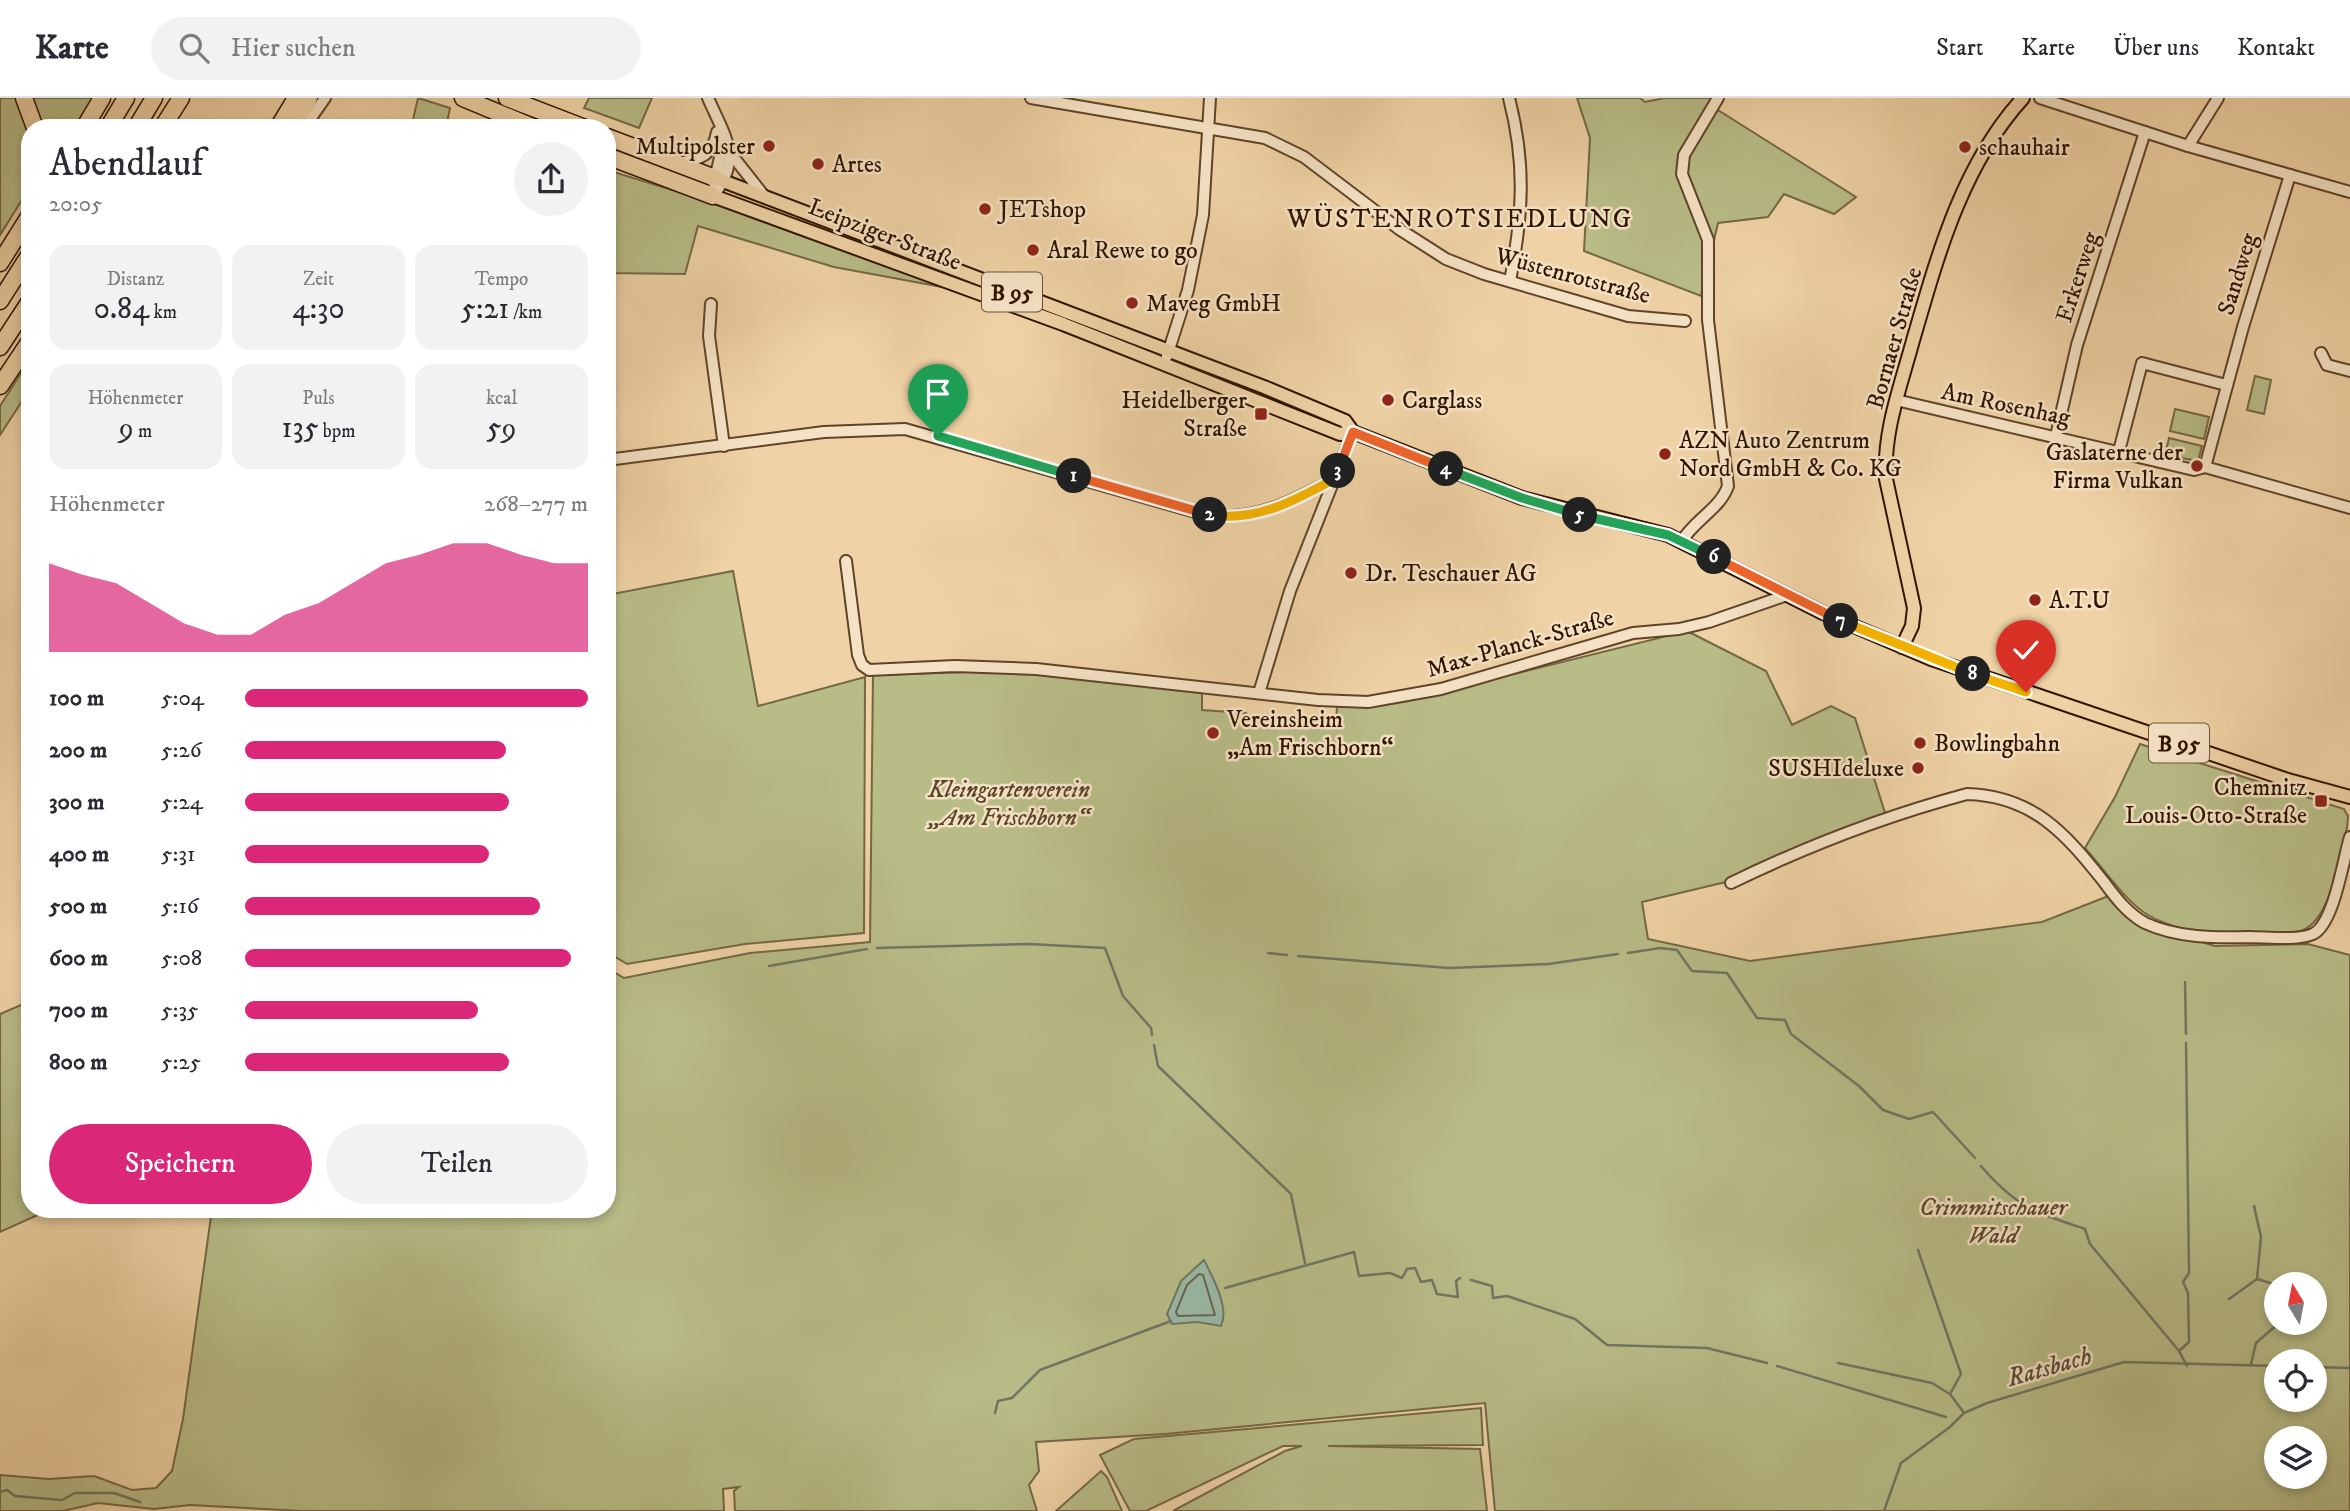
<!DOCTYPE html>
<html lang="de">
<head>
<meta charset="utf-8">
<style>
	body { margin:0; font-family:"IM FELL DW Pica",serif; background:#f2f2f3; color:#2b2b33; height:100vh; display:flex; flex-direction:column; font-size:26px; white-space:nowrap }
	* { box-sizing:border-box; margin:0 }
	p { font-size:23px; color:#7c7c81 }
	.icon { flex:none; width:38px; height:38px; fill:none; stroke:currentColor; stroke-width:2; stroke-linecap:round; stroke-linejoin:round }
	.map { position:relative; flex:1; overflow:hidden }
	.sheet { position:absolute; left:21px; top:21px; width:595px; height:1099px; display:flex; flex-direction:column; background:#fff; border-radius:28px; box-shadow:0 4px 10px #0003 }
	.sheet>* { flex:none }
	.needle { width:46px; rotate:350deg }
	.fabs { position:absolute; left:2264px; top:1174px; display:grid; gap:14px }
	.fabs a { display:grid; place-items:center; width:63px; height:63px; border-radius:50%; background:#fff; box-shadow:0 4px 10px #0003; font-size:35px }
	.pin { position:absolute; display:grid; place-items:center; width:60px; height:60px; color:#fff; margin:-72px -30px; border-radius:50% 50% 50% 0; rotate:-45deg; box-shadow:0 0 7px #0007 }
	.pin .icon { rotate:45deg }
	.km { position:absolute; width:35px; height:35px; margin:-18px; border-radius:50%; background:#222; color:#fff; font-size:19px; line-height:35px; text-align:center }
	.round { display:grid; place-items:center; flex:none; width:74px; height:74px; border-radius:37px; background:#f2f2f3 }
	.overview { display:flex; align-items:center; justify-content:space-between; height:119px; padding:0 28px }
	h1 { font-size:38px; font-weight:600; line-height:52px }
	.metrics { display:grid; grid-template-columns:repeat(3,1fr); gap:10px; height:119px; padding:7px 28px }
	.metrics div { display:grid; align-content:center; border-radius:18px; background:#f2f2f3; text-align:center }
	.metrics b { font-size:30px; font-weight:600 }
	.metrics small { font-size:19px; font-weight:400 }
	.metrics p { font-size:19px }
	.chart { height:196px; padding:14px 28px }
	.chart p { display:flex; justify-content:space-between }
	.chart svg { width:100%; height:126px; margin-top:7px; fill:#db2777; opacity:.7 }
	.primary-button { display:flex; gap:14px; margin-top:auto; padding:14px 28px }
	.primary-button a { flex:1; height:80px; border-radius:42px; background:#db2777; color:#fff; font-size:28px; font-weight:600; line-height:80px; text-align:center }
	.primary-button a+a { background:#f2f2f3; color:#2b2b33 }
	ul { padding:0 28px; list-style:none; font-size:23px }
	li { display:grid; grid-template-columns:112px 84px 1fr; align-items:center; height:52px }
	li i { height:18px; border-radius:9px; background:#db2777 }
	header { display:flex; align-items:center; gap:42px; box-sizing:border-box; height:98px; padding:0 35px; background:#fff; border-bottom:2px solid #e1e1e2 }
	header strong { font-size:33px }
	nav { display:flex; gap:38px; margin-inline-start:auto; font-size:24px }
	.search { width:490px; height:63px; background:#f2f2f3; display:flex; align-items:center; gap:18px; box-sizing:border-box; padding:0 24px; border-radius:38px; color:#7c7c81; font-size:26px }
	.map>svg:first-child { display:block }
	.green { fill:#b8bc87; stroke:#746844; stroke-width:2; fill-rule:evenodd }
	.water { fill:#9ab8a5; stroke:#707663; stroke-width:2 }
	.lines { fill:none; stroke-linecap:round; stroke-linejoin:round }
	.shore { stroke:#656652; stroke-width:2 }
	.stream { stroke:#707663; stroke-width:2.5 }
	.minor-casing { stroke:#604429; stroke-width:14 }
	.major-casing { stroke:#301400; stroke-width:16 }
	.highway-casing { stroke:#301400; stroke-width:19 }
	.minor { stroke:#f5e2c4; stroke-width:10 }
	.major { stroke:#efd2a5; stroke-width:12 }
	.highway { stroke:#efd2a5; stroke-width:16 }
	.split-1-casing { stroke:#fff; stroke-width:14 }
	.split-2-casing { stroke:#fff; stroke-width:14 }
	.split-3-casing { stroke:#fff; stroke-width:14 }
	.split-4-casing { stroke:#fff; stroke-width:14 }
	.split-5-casing { stroke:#fff; stroke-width:14 }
	.split-6-casing { stroke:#fff; stroke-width:14 }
	.split-7-casing { stroke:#fff; stroke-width:14 }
	.split-8-casing { stroke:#fff; stroke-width:14 }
	.split-9-casing { stroke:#fff; stroke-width:14 }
	.split-1 { stroke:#22a559; stroke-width:9 }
	.split-2 { stroke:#f0652b; stroke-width:9 }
	.split-3 { stroke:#f5b400; stroke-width:9 }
	.split-4 { stroke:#f0652b; stroke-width:9 }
	.split-5 { stroke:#22a559; stroke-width:9 }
	.split-6 { stroke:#22a559; stroke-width:9 }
	.split-7 { stroke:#f0652b; stroke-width:9 }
	.split-8 { stroke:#f5b400; stroke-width:9 }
	.split-9 { stroke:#f5b400; stroke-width:9 }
	.poi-dot { fill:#8f2418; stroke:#f5e2c4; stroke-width:2.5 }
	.labels { text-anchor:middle; stroke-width:5; stroke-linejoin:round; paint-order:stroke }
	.shield { fill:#f5e2c4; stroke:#6b523b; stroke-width:2 }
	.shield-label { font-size:23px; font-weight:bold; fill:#301400 }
	.poi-label { font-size:24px; fill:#301400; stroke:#f5e2c4; text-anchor:start }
	.street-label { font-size:24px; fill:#301400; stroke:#f5e2c4 }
	.park-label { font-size:24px; font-style:italic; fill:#594628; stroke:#f5e2c4 }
	.neighbourhood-label { font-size:26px; letter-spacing:2px; fill:#301400; stroke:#f5e2c4 }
	.water-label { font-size:26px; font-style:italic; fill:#554d3a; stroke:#f5e2c4 }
</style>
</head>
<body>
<header>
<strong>Karte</strong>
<div class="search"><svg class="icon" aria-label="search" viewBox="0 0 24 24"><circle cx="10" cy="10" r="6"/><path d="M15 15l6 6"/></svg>Hier suchen</div>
<nav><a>Start</a><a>Karte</a><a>Über uns</a><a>Kontakt</a></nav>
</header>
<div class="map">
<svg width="2350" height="1413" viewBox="0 0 2350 1413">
	<rect width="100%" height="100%" fill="#efd2a5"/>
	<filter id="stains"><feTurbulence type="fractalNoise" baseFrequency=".00286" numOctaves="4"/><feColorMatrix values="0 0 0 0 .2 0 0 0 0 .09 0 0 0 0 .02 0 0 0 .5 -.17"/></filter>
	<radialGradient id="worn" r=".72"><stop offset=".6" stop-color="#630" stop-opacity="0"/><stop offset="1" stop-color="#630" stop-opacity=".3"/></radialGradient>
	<g class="green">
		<path d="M0 0H17L30 37V89L0 137Z"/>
		<path d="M29 0H96L78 30H39Z"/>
		<path d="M418 0 450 10 446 30H411Z"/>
		<path d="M589 0H652L639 30 584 10Z"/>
		<path d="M1577 0H1640L1645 4 1665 0H1714L1710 7 1856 99 1834 116 1784 96 1768 119 1718 125 1701 198 1584 153 1590 40Z"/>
		<path d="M607 72 692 98 953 191 834 169 698 128 685 176 607 175Z"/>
		<path d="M30 261V291L0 337V308Z"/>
		<path d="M2255 278 2271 282 2264 316 2247 312Z"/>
		<path d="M2175 311 2209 319 2204 341 2170 333Z"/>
		<path d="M2169 340 2202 348 2198 363 2165 357Z"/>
		<path d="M733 473 758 608 865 579 864 835 745 846 627 866 607 854V497Z"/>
		<path d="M1687 533 1766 573 1792 627 1831 608 1855 620 1886 718 1730 783 1642 804 1648 841 1750 863 2042 824 2111 797 2143 827 2215 848 2308 846 2350 857V1413H1495L1485 1305 1165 1336 1036 1344 1039 1373 1029 1387 1037 1413H735L734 1393 739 1389 723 1391 724 1413H302L190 1407 154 1411 98 1405 63 1413H0V1377L49 1381 94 1378 132 1392 156 1390 172 1373 183 1321 212 1111H607V870L624 880 750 855 870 844 873 577 1002 573 1202 594V612L1246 615 1251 623 1336 628 1337 608 1397 605ZM2277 1186H2315V1225H2277ZM2277 1264H2315V1302H2277ZM2277 1340H2315V1379H2277Z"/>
		<path d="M2140 646 2344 711 2348 718 2347 730C2338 760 2331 828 2297 834 2249 835 2192 842 2148 817 2127 805 2102 769 2085 750L2115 699Z"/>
		<path d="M30 903V1111H51L0 1134V916Z"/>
		<path d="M1481 1310 1483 1347 1328 1348 1480 1351 1487 1413H1173L1285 1353 1302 1348H1283L1146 1413H1130L1100 1357 1134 1341Z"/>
		<path d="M1101 1373 1107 1379 1122 1413H1056Z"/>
	</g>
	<path class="water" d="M1204 1162C1212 1178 1230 1210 1221 1228L1197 1224 1172 1226 1167 1216 1181 1183Z"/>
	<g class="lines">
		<path class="shore" d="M1199 1176 1203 1177 1215 1217 1178 1218 1176 1214 1187 1187Z"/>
		<g class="stream">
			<path d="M877 850 1029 846 1105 850 1123 898 1151 930 1152 937"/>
			<path d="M1268 855 1287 857"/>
			<path d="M1628 855 1660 850 1677 852 1692 873 1727 875 1757 920 1785 922 1791 936 1859 988 1883 1012 1909 1021 1933 1014 1975 1060"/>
			<path d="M1298 858 1449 870 1548 866 1618 856"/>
			<path d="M769 868 867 851"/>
			<path d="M2185 884 2186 936"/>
			<path d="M1154 947 1158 968 1291 1096 1305 1165"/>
			<path d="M1981 1068C2016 1109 2035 1114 2085 1131L2090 1146 2179 1253 2187 1268"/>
			<path d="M1918 1152 1961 1276 1950 1296 1964 1315"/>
			<path d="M2257 1181 2277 1187"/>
			<path d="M1471 1182 1492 1188 1493 1200 1507 1198 1575 1221 1607 1247 1707 1250 1767 1265"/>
			<path d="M1225 1190 1354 1154 1359 1178 1390 1175 1402 1180 1407 1171 1415 1170 1421 1184 1432 1182 1437 1196 1458 1199 1456 1183 1460 1180"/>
			<path d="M2229 1201 2257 1181 2261 1139 2254 1108"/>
			<path d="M2179 1253 2189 1244 2188 1195 2183 1184 2189 1175 2186 945"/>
			<path d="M1838 1265 1932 1285 1948 1295"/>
			<path d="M2251 1266 2256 1245 2279 1225"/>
			<path d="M1777 1268 1946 1319"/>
			<path d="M2315 1269 2350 1270"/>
			<path d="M995 1315 998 1303 1012 1300 1040 1272 1171 1223"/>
			<path d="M0 1394 7 1392 15 1398 62 1402 75 1395H114L140 1404"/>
			<path d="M1884 1413 1901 1365 1950 1329 1964 1315 1987 1305 2124 1264 2277 1268"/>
		</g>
		<g class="minor-casing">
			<g id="minor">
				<path d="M708 0C725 39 743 60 713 98"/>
				<path d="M1031 0 1265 40 1304 59 1399 131 1446 161 1484 176 1628 218 1685 223"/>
				<path d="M1509 0C1526 66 1523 116 1510 183"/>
				<path d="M2040 0 2188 48 2350 94"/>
				<path d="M304 30 325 0"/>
				<path d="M2188 48 2218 0"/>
				<path d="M731 56 765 99"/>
				<path d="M680 65C701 61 713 57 717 34"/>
				<path d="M714 85 722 51 721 36"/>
				<path d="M711 206 709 238 724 348"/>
				<path d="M2321 255 2327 267 2350 273"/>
				<path d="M1167 258 1188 192 1203 117 1210 0"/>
				<path d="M1896 302 2194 372 2205 369 2350 410"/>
				<path d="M2056 338 2077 247 2145 34"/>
				<path d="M2119 353 2142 265 2226 287"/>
				<path d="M607 362 824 334 905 331 1206 417C1255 424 1293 403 1336 380"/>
				<path d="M2205 369 2243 229 2290 77"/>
				<path d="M1682 443C1694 422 1720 411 1728 388L1708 222V142L1682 76 1684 57 1718 0"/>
				<path d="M846 463 858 557 862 567 869 572 955 568 1036 571 1318 602 1368 604 1441 591 1633 535 1679 531 1709 524 1787 497"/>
				<path d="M1259 595 1290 493 1353 334"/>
				<path d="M1731 785C1807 748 1885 718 1967 696 2033 698 2065 735 2104 784 2115 799 2128 816 2145 825 2177 840 2215 840 2249 839 2268 839 2296 843 2313 836 2334 826 2343 762 2350 739"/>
			</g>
		</g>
		<g class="major-casing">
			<g id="major">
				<path d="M715 80 1264 289 1345 323 1353 334 1522 400 1668 437 1823 515 1931 561 2288 682 2350 699"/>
				<path d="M713 98 1063 226 1340 336 1353 334"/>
				<path d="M1902 549 1912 528 1914 510 1886 381C1883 335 1900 290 1912 246 1937 160 1961 68 2023 0"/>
			</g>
		</g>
		<g class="highway-casing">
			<g id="highway">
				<path d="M24 0 35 30"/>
				<path d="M463 0 535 30"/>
				<path d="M507 0 585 30"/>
				<path d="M296 22 309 0"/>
				<path d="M84 30 102 0"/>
				<path d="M108 30 126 0"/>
				<path d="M136 30 154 0"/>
				<path d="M162 30 181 0"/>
				<path d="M278 30 296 0"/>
				<path d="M607 39 715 80"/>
				<path d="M607 58 713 98"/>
				<path d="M0 165 30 117"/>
				<path d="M0 203 30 156"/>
				<path d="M0 249 30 203"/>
				<path d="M0 288 30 243"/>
			</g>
		</g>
		<use href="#minor" class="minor"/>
		<use href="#major" class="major"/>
		<use href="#highway" class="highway"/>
	</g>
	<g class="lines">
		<g class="split-1-casing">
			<path id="split-1" d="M938 338 1074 378"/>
		</g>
		<g class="split-2-casing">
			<path id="split-2" d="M1074 378 1210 417"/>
		</g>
		<g class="split-3-casing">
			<path id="split-3" d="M1210 417C1257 424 1296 402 1336 380L1338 373"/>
		</g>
		<g class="split-4-casing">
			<path id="split-4" d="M1338 373 1353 334 1446 371"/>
		</g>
		<g class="split-5-casing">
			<path id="split-5" d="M1446 371 1522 400 1580 417"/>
		</g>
		<g class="split-6-casing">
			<path id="split-6" d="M1580 417 1668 437 1714 459"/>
		</g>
		<g class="split-7-casing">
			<path id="split-7" d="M1714 459 1841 523"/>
		</g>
		<g class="split-8-casing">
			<path id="split-8" d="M1841 523 1973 576"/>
		</g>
		<g class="split-9-casing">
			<path id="split-9" d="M1973 576 2026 594"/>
		</g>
		<use href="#split-1" class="split-1"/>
		<use href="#split-2" class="split-2"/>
		<use href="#split-3" class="split-3"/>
		<use href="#split-4" class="split-4"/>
		<use href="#split-5" class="split-5"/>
		<use href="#split-6" class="split-6"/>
		<use href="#split-7" class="split-7"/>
		<use href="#split-8" class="split-8"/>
		<use href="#split-9" class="split-9"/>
	</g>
	<g class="poi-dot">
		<circle cx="769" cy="48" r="7"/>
		<circle cx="1965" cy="49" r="7"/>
		<circle cx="818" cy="66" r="7"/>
		<circle cx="985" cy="111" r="7"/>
		<circle cx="1033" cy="152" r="7"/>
		<circle cx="1132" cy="205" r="7"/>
		<circle cx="1388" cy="302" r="7"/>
		<rect x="1254" y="309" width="14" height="14" rx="3.5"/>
		<circle cx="1665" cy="356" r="7"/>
		<circle cx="2197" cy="368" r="7"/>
		<circle cx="1351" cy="475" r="7"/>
		<circle cx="2035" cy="502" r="7"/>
		<circle cx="1213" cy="635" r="7"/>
		<circle cx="1920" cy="645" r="7"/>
		<circle cx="1918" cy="670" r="7"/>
		<rect x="2314" y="696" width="14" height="14" rx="3.5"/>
	</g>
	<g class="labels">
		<g class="shield">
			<rect x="982" y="174.5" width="60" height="39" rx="5"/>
			<rect x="2149" y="625.5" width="60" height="39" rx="5"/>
		</g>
		<g class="shield-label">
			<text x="1012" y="202">B 95</text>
			<text x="2179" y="653">B 95</text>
		</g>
		<g class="poi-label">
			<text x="755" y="56" text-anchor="end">Multipolster</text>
			<text x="1979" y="57">schauhair</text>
			<text x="832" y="74">Artes</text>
			<text x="999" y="119">JETshop</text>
			<text x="1047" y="160">Aral Rewe to go</text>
			<text x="1146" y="213">Maveg GmbH</text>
			<text x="1247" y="310" text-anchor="end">Heidelberger<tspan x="1247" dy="28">Straße</tspan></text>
			<text x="1402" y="310">Carglass</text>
			<text x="1679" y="350">AZN Auto Zentrum<tspan x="1679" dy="28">Nord GmbH &amp; Co. KG</tspan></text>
			<text x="2183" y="362" text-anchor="end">Gaslaterne der<tspan x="2183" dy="28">Firma Vulkan</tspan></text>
			<text x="1365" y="483">Dr. Teschauer AG</text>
			<text x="2049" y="510">A.T.U</text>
			<text x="1227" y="629">Vereinsheim<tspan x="1227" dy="28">„Am Frischborn“</tspan></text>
			<text x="1934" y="653">Bowlingbahn</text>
			<text x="1904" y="678" text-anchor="end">SUSHIdeluxe</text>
			<text x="2307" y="697" text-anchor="end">Chemnitz<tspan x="2307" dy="28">Louis-Otto-Straße</tspan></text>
		</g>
		<g class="street-label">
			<text transform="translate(885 136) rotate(21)" y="8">Leipziger Straße</text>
			<text transform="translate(2237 176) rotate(-73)" y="8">Sandweg</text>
			<text transform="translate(1573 177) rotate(15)" y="8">Wüstenrotstraße</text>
			<text transform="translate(2077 179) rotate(-72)" y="8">Erkerweg</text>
			<text transform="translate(1894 240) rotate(-74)" y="8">Bornaer Straße</text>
			<text transform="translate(2006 306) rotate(12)" y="8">Am Rosenhag</text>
			<text transform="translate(1520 545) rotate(-16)" y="8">Max-Planck-Straße</text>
		</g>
		<g class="park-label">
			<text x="1009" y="699">Kleingartenverein<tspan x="1009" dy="28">„Am Frischborn“</tspan></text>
			<text x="1993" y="1117">Crimmitschauer<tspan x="1993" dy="28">Wald</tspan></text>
		</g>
		<g class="neighbourhood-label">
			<text x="1460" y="129">WÜSTENROTSIEDLUNG</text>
		</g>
		<g class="water-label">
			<text transform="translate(2049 1268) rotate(-16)" y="9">Ratsbach</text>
		</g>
	</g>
	<rect width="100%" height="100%" filter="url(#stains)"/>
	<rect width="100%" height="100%" fill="url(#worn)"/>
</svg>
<div class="fabs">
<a><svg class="needle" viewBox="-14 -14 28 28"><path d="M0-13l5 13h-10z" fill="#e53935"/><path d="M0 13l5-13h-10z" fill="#7c7c81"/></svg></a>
<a><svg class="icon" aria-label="locate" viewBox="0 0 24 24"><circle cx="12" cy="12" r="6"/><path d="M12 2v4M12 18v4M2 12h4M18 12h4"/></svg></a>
<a><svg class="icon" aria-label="layers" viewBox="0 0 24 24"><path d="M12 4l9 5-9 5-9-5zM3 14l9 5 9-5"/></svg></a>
</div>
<div class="pin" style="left:938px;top:338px;background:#1e9e55"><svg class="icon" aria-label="arrive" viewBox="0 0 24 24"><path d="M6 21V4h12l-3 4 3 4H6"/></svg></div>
<div class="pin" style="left:2026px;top:594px;background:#d93025"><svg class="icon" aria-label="check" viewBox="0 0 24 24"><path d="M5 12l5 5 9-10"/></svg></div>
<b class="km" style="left:1074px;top:378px">1</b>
<b class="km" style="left:1210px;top:417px">2</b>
<b class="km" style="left:1338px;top:373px">3</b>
<b class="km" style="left:1446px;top:371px">4</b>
<b class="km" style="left:1580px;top:417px">5</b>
<b class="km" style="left:1714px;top:459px">6</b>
<b class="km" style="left:1841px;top:523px">7</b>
<b class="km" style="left:1973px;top:576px">8</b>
<section class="sheet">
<div class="overview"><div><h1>Abendlauf</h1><p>20:05</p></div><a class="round"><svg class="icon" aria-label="share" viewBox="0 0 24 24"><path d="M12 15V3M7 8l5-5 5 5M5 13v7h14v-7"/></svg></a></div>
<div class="metrics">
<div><p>Distanz</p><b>0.84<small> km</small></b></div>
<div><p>Zeit</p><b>4:30</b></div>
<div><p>Tempo</p><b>5:21<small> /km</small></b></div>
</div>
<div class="metrics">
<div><p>Höhenmeter</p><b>9<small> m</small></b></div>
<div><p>Puls</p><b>135<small> bpm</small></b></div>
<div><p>kcal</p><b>59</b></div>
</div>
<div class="chart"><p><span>Höhenmeter</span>268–277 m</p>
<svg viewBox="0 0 160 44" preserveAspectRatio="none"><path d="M0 44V13L10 17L20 20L30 27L40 34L50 38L60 38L70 31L80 27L90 20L100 13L110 10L120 6L130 6L140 10L150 13L160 13V44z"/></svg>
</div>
<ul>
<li><b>100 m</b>5:04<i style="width:100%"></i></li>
<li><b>200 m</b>5:26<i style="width:76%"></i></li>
<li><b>300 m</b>5:24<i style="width:77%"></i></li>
<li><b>400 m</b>5:31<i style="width:71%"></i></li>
<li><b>500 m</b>5:16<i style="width:86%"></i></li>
<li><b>600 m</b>5:08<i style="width:95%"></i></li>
<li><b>700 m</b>5:35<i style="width:68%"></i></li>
<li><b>800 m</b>5:25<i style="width:77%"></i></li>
</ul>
<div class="primary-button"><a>Speichern</a><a>Teilen</a></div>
</section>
</div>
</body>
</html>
